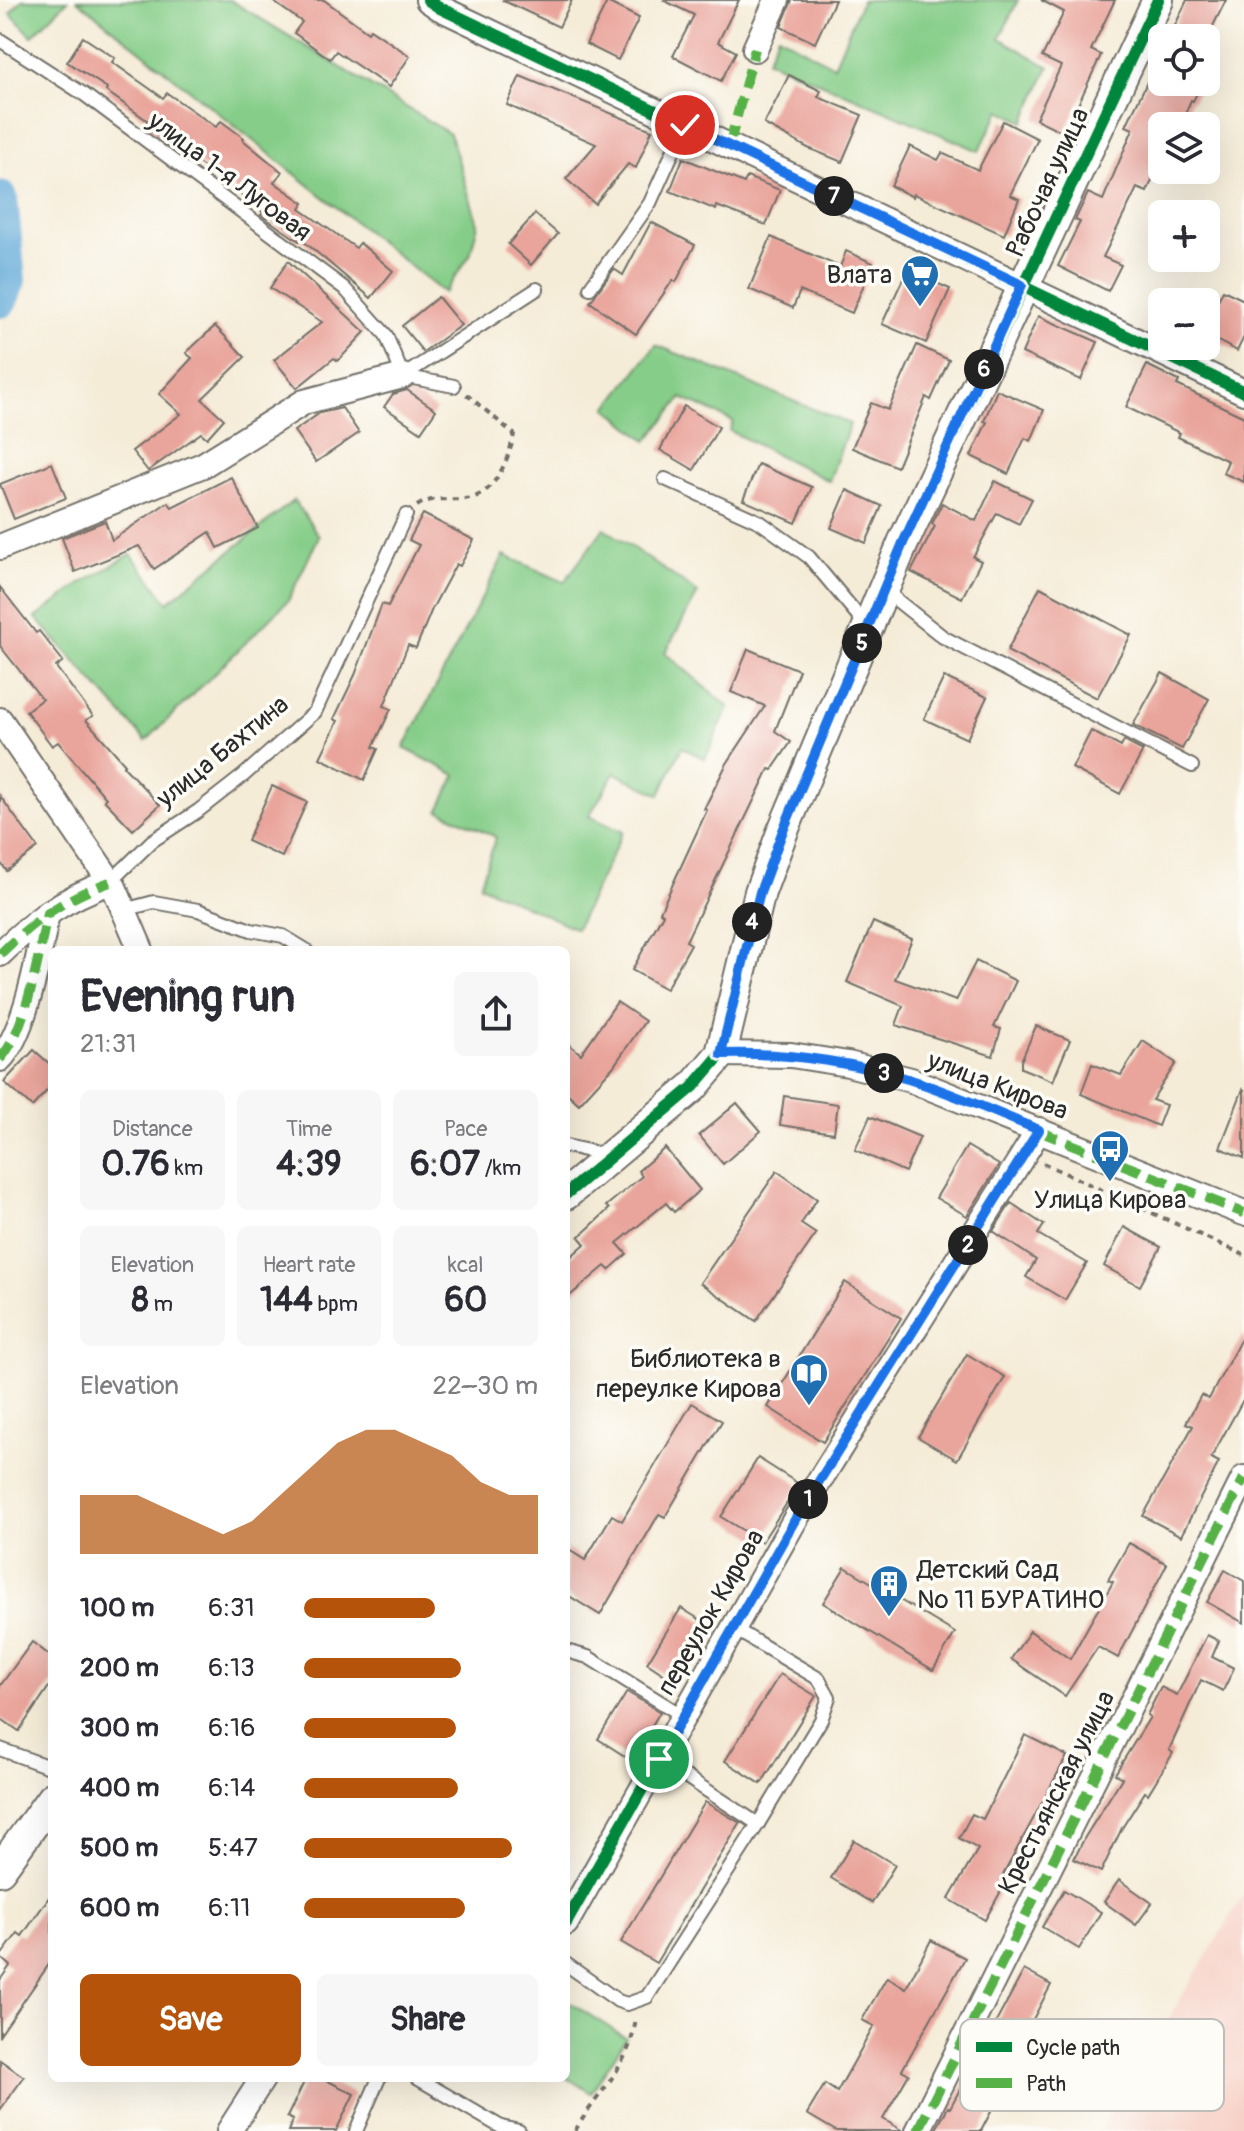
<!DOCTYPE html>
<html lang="en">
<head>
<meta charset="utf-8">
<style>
	body { margin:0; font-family:Pangolin,sans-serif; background:#f7f7f7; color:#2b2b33; height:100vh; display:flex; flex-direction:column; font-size:30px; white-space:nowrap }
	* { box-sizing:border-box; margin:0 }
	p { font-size:26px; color:#7c7c81 }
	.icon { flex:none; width:44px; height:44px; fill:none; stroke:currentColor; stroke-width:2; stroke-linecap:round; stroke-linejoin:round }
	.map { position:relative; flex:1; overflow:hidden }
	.sheet { position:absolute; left:48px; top:946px; width:522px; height:1136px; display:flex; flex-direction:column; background:#fff; border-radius:12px; box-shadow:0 8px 32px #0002 }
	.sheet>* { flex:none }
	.controls { position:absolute; left:1148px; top:24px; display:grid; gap:16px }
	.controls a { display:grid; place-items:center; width:72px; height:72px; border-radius:12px; background:#fff; box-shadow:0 8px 32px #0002; font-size:40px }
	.pin { position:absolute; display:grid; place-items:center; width:68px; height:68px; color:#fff; margin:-34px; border:4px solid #fff; border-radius:50%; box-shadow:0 2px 8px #0007 }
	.km { position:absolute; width:40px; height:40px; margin:-20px; border-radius:50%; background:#222; color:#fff; font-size:22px; line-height:40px; text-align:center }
	.round { display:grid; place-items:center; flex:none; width:84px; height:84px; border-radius:12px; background:#f7f7f7 }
	.summary { display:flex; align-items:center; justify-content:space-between; height:136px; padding:0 32px }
	h1 { font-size:44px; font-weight:700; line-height:60px }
	.metrics { display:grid; grid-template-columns:repeat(3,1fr); gap:12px; height:136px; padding:8px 32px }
	.metrics div { display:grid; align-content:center; border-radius:12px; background:#f7f7f7; text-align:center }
	.metrics b { font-size:34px; font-weight:700 }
	.metrics small { font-size:22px; font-weight:400 }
	.metrics p { font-size:22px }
	.chart { height:224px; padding:16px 32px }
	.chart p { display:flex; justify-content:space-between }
	.chart svg { width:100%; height:144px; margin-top:8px; fill:#b45309; opacity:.7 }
	.cta { display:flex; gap:16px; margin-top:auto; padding:16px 32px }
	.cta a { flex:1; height:92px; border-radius:12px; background:#b45309; color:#fff; font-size:32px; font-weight:700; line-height:92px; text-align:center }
	.cta a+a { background:#f7f7f7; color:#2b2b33 }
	ul { padding:0 32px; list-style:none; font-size:26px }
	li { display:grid; grid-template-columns:128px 96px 1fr; align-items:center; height:60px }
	li i { height:20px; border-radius:10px; background:#b45309 }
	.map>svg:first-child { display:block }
	.built { fill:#f7d1c7 }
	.green { fill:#85cd88; stroke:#587c5a; stroke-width:2 }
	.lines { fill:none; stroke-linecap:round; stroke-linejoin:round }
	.river { stroke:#61a9d8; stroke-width:36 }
	.building { fill:#e9a49b }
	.service-casing { stroke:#726f68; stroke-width:16 }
	.minor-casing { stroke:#726f68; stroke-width:28 }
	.tertiary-casing { stroke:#726f68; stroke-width:34 }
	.path { stroke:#726f68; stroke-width:4; stroke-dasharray:6 6; stroke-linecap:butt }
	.service { stroke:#fff; stroke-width:12 }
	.minor { stroke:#fff; stroke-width:24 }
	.tertiary { stroke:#fff; stroke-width:30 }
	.quiet { stroke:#56b246; stroke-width:10; stroke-dasharray:20 10; stroke-linecap:butt }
	.cycleway-casing { stroke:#fdfcf7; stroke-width:17 }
	.cycleway { stroke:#00873e; stroke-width:12 }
	.route-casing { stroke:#fff; stroke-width:16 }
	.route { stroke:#1a73e8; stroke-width:10 }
	.labels { text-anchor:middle; stroke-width:7; stroke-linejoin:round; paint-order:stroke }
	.street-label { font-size:26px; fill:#2b2b2b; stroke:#fdfcf7 }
	.poi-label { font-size:26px; fill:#2b2b2b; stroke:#fdfcf7; text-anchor:end }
	.key { fill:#fdfcf7; stroke:#bebdba; stroke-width:2 }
	.key-label { font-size:22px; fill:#2b2b2b }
</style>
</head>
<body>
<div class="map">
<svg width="1244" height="2131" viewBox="0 0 1244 2131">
	<rect width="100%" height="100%" fill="#fdfcf7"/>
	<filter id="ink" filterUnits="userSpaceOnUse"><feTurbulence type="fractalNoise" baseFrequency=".0125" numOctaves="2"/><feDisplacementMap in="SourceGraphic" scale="16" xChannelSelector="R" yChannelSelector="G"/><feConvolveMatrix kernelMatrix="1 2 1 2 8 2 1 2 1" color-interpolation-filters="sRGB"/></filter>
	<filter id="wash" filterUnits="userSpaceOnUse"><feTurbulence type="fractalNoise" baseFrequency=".006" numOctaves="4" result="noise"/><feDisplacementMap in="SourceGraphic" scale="32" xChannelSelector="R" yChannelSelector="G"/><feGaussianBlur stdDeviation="1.8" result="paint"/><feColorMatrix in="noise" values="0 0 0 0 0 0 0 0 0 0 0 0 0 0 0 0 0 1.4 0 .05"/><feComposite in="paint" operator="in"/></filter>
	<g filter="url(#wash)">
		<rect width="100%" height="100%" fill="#f5ecd8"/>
		<path class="built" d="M1244 1894V2131H1100Z"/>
		<g class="green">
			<path d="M22 0H68L32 36 10 13Z"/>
			<path d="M77 0H230L450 134 478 224 470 255 444 293Z"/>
			<path d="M862 0H1018L1000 38 1049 67 1024 122 1000 110 979 151 767 60 778 35 834 66Z"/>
			<path d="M656 345 850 424 829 481 730 431 733 421 682 398 647 441 607 408Z"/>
			<path d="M294 500 319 536 288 601 146 741 36 618 79 585 131 554 168 602Z"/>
			<path d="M604 528 698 593 665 653 729 707 705 759 682 747 660 795 615 773 589 816 623 832 576 929 480 885 496 837 439 810 456 775 404 748 504 555 564 582Z"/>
			<path d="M566 2000 626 2038 591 2093 566 2077Z"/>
		</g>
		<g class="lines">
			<path class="river" d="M0 199 8 280 0 300"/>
		</g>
		<g id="blocks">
			<g class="building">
				<path d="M271 0H324L368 32 370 29 410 56 389 87 336 51 330 59 294 33 302 22Z"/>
				<path d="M502 0H572L559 27Z"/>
				<path d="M663 0H739L718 42 736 52 721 81 673 56 694 15Z"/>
				<path d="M792 0H835L815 43 781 27Z"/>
				<path d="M1041 0H1115L1091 50 1101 55 1065 133 1036 119 1061 66 1042 57 1064 12Z"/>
				<path d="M1187 0H1226L1207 38H1169Z"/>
				<path d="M607 2 639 18 618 60 586 44Z"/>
				<path d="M83 37 115 58 112 62 163 98 167 93 216 127 221 121 244 138 243 140 282 172 274 182 304 203 300 209 356 248 360 243 393 271 371 298 301 239 299 241 261 215 263 212 217 176 145 126 148 121 106 91 107 88 67 62Z"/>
				<path d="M1162 51V82H1203L1193 101 1191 100 1180 126H1162V157L1147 192 1137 188 1103 257 1121 265 1108 291 1058 266 1080 222 1075 220 1088 193 1103 200 1133 129 1126 126Z"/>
				<path d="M789 75 821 91 818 97 862 115 842 162 808 148 764 124Z"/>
				<path d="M520 76 652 130 636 168 628 164 595 204 566 179 596 144 507 105Z"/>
				<path d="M1003 121 1038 139 1010 195 1019 199 1004 235 914 194 913 197 891 186 910 146 938 160 942 153 978 170Z"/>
				<path d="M683 158 744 183 747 177 780 190 766 225 717 206 716 210 670 191Z"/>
				<path d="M535 214 558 234 531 265 508 244Z"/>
				<path d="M651 222 695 245 676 282 673 280 636 334 590 302 614 269 623 275Z"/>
				<path d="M771 237 840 267 846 251 873 263 852 313 800 291 793 308 749 289Z"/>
				<path d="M288 261 365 332 338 361 334 358 297 388 274 360 322 322 270 288Z"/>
				<path d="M907 270 950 289 926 343 882 324Z"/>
				<path d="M1223 290 1244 300V337L1237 351 1206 335V324Z"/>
				<path d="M438 297 461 325 423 352 402 326Z"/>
				<path d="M1038 316 1098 342 1081 380 1022 353Z"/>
				<path d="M215 326 245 357 202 399 224 419 207 438 201 433 148 471 132 451 181 414 159 394 192 358 186 353Z"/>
				<path d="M917 345 949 360 931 400 926 397 897 467 852 448 871 403 888 410Z"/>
				<path d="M1147 365 1179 381 1177 385 1244 417V482L1223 473 1228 461 1178 437 1180 433 1126 407Z"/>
				<path d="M407 390 436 410 421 432 384 407 393 394Z"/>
				<path d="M997 390 1044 410 1031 441 1025 438 1008 474 971 456 987 422 984 421Z"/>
				<path d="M684 406 719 427 694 470 660 450Z"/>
				<path d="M342 408 359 433 316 462 294 431 320 413Z"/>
				<path d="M52 463 66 498 14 519 0 484Z"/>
				<path d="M758 464 812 487 796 523 743 500Z"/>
				<path d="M231 477 258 528 218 548 210 532 154 569 139 546 75 572 62 538 105 521 112 540 168 502 172 507Z"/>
				<path d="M995 481 1032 499 1019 524 997 513 973 557 981 561 962 598 911 572 935 526 932 524 942 503 976 521Z"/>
				<path d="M847 490 882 506 866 543 831 528Z"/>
				<path d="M423 514 474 540 460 566 456 564 432 609 416 648 408 645 384 706 391 709 373 747 378 749 364 780 320 758 338 721 334 719 355 675 382 604 388 606 419 545 409 540Z"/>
				<path d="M0 587 36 633 39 631 63 661 56 667 93 716 86 720 125 764 123 766 160 805 133 830 104 800 106 798 58 742 52 746 26 711 42 699 0 646Z"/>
				<path d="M1040 587 1131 635 1097 698 1007 651Z"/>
				<path d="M748 649 799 670 775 731 791 742 772 770 769 769 686 941 691 944 666 989 632 970 663 914 660 912 707 810 704 809 726 765 765 706 731 692Z"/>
				<path d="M1162 673 1209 699 1182 749 1133 725Z"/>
				<path d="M944 677 987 697 967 739 924 719Z"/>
				<path d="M1091 731 1121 747 1124 741 1143 751 1120 794 1072 768Z"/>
				<path d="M272 786 307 802 282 857 247 841Z"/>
				<path d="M0 796 38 848 7 871 0 862Z"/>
				<path d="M873 922 912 939 895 979 956 1001 976 961 1016 981 994 1027 1001 1029 993 1056 896 1025 903 1006 847 982Z"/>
				<path d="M617 1002 645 1021 613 1067 579 1104 566 1092V1042L581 1054Z"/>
				<path d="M1036 1026 1070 1040 1053 1081 1021 1068V1061Z"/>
				<path d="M1143 1041 1176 1063 1152 1100 1166 1105 1158 1126 1081 1094 1092 1064 1121 1075Z"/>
				<path d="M34 1050 52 1066V1085L32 1107 4 1082Z"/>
				<path d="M1243 1089 1244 1090V1158L1220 1148Z"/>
				<path d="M784 1096 838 1104 834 1133 780 1125Z"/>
				<path d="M737 1103 761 1131 723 1164 699 1135Z"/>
				<path d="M870 1116 920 1137 905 1172 855 1150Z"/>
				<path d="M967 1146 999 1165 967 1216 936 1198Z"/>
				<path d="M665 1148 700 1190 674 1212 666 1203 617 1243 627 1254 609 1270 605 1266 566 1299V1261L585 1244 579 1237 609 1209 606 1206 642 1176 638 1171Z"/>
				<path d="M777 1171 817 1199 801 1224 816 1234 756 1321 700 1283Z"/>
				<path d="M1011 1203 1044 1225 1038 1234 1087 1263 1065 1300 1026 1277 1036 1260 993 1231Z"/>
				<path d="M1124 1227 1161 1247 1140 1286 1104 1266Z"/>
				<path d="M845 1282 901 1318 823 1442 768 1407Z"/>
				<path d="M1244 1333V1398L1211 1458 1219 1462 1181 1536 1143 1516 1193 1426 1186 1423 1201 1395 1209 1399Z"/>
				<path d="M967 1354 1005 1377 957 1460 918 1437Z"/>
				<path d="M692 1403 722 1421 665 1517 659 1514 600 1615 566 1594V1548L585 1560 612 1515 622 1521Z"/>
				<path d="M758 1458 799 1484 762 1542 721 1517Z"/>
				<path d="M1129 1543 1167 1564 1118 1658 1098 1647 1065 1696 1011 1659 1030 1631 1070 1659 1113 1582 1108 1580Z"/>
				<path d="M845 1567 955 1633 933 1670 823 1603Z"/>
				<path d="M1225 1570 1244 1581V1623L1207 1602Z"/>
				<path d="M681 1608 712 1627 677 1683 647 1663Z"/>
				<path d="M1207 1635 1219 1641 1212 1657 1234 1668 1223 1691 1201 1680 1169 1750 1173 1753 1148 1794 1145 1792 1122 1828 1101 1872 1074 1859 1085 1837 1122 1778 1115 1774 1150 1717 1147 1715 1161 1687 1177 1695Z"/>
				<path d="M32 1642 52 1657V1682L19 1731 0 1718V1686Z"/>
				<path d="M780 1674 816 1696 761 1784 725 1761Z"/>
				<path d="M627 1692 660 1712 631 1760 598 1739Z"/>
				<path d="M1025 1735 1067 1756 1002 1877 1007 1880 985 1920 949 1899 978 1849 959 1838 972 1814 983 1819Z"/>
				<path d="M705 1802 740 1823 656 1963 621 1942Z"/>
				<path d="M854 1840 895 1865 872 1903 831 1878Z"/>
				<path d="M1119 1880 1152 1903 1136 1925 1104 1902Z"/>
				<path d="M1064 1890 1101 1912 1079 1949 1042 1927Z"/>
				<path d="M52 1893V1960L0 2035V1980L10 1966 0 1957 18 1933 22 1936Z"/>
				<path d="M931 1940 965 1958 902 2070 909 2074 883 2119 903 2131H836L807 2114 825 2084 837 2092 874 2026 862 2020 887 1977 906 1988Z"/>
				<path d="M1024 1970 1051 1985 1001 2080 1006 2083 981 2131H935L948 2107 950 2108Z"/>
				<path d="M0 2060 24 2077 0 2110Z"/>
				<path d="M306 2078H322L354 2094 336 2131H288L293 2120 287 2117Z"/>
			</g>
		</g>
	</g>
	<g filter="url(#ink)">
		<use href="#blocks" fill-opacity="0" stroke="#726f68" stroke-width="2"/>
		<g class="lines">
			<g class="service-casing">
				<g id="service">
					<path d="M0 40 85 95 344 288 386 335 403 376"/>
					<path d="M590 288 650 203 685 125"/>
					<path d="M403 376 537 289"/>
					<path d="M403 376 454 386"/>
					<path d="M665 479 760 522 809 557 866 625"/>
					<path d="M884 590 943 637 1192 766"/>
					<path d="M110 882 152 841 198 811 244 775 315 712 406 515"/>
					<path d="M124 910 154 902 198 910 251 930 283 936 306 950"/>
					<path d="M566 1146 607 1155"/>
					<path d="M566 1651 588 1657 683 1716"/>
					<path d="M0 1749 52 1768"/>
					<path d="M659 1759 758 1824 821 1720 829 1697 819 1679 733 1628"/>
					<path d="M566 1964 618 2001 627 2004 647 1997 758 1824"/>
					<path d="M417 2078 501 2127 519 2131"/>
					<path d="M356 2131 379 2078"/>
				</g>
			</g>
			<g class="minor-casing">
				<g id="minor">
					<path d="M428 0 440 8 1244 392"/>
					<path d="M755 49 777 0"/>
					<path d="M0 547 203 465 304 402 403 376"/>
					<path d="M0 720 114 887 141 950"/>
					<path d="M0 954C36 919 63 899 110 882"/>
					<path d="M721 1054 791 1055 848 1064 911 1080 1244 1213"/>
					<path d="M0 1059C26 1032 40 951 47 913"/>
					<path d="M566 1923 796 1518 1039 1130"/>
					<path d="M229 2131 263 2078"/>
					<path d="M918 2131 1244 1478"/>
				</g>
			</g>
			<g class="tertiary-casing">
				<g id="tertiary">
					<path d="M566 1194 693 1087 721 1054 760 892 782 833 903 543 1158 0"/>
					<path d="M0 1870 52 1798"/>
				</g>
			</g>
			<g class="path">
				<path d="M417 506C434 494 455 503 474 497 497 490 510 455 514 434L466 394"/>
				<path d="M1043 1163 1244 1255"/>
				<path d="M575 2131C600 2088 630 2068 636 2017"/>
			</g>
			<use href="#service" class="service"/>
			<use href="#minor" class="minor"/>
			<use href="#tertiary" class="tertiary"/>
			<g class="quiet">
				<path d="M729 146 755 49"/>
				<path d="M0 954C36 919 63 899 110 882"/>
				<path d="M721 1054 791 1055 848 1064 911 1080 1244 1213"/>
				<path d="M0 1059C26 1032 40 951 47 913"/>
				<path d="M918 2131 1244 1478"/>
			</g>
			<g class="cycleway-casing">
				<g id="cycleway">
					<path d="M428 0 440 8 1244 392"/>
					<path d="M566 1194 693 1087 721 1054 760 892 782 833 903 543 1158 0"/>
					<path d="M566 1923 796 1518 1039 1130"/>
				</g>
			</g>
			<use href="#cycleway" class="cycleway"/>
		</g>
	</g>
	<g class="lines" filter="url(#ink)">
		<g class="route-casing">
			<path id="route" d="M659 1759 796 1518 1039 1130C996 1113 953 1093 908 1079 847 1061 785 1052 721 1054L760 892 782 833 903 543 1022 285 685 125"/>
		</g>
		<use href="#route" class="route"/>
	</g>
	<defs>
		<g id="supermarket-pin" transform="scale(2)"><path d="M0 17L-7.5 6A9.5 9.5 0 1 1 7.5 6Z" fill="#1f6fb2" stroke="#fdfcf7"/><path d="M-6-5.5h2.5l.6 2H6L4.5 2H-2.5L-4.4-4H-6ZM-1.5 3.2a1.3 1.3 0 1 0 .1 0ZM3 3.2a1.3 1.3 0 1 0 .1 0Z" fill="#fff"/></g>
		<g id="bus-pin" transform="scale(2)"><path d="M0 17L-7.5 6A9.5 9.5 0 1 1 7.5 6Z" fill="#1f6fb2" stroke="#fdfcf7"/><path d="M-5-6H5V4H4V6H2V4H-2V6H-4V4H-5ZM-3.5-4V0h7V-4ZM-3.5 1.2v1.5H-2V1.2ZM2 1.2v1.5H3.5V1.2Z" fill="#fff"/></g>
		<g id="library-pin" transform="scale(2)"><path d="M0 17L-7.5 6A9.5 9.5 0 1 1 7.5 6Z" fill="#1f6fb2" stroke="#fdfcf7"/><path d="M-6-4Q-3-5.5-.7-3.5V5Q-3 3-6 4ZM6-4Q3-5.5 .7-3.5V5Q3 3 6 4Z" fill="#fff"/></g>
		<g id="building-pin" transform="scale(2)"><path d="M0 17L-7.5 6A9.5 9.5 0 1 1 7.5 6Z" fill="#1f6fb2" stroke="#fdfcf7"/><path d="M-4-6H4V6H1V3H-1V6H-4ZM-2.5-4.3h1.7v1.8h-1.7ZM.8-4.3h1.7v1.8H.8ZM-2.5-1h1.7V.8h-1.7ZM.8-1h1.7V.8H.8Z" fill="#fff"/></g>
	</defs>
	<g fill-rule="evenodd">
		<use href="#supermarket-pin" x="920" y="274"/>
		<use href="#bus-pin" x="1110" y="1149"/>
		<use href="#library-pin" x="809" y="1373"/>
		<use href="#building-pin" x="889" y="1584"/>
	</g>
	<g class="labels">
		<g class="street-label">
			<text transform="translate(230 176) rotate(37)" y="9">улица 1-я Луговая</text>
			<text transform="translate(1047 182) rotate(-65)" y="9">Рабочая улица</text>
			<text transform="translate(222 751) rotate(-39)" y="9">улица Бахтина</text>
			<text transform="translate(998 1085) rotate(21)" y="9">улица Кирова</text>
			<text transform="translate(710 1612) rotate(-60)" y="9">переулок Кирова</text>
			<text transform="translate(1056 1792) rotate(-63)" y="9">Крестьянская улица</text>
		</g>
		<g class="poi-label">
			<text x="892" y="283">Влата</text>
			<text x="1110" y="1208" text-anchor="middle">Улица Кирова</text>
			<text x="781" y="1367">Библиотека в<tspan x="781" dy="30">переулке Кирова</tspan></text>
			<text x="917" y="1578" text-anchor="start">Детский Сад<tspan x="917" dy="30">№ 11 БУРАТИНО</tspan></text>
		</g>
	</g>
	<rect x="960" y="2019" width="264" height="92" rx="12" class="key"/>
	<rect x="976" y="2042" width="36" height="10" fill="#00873e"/>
	<rect x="976" y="2078" width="36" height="10" fill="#56b246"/>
	<g class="key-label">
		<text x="1026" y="2055">Cycle path</text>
		<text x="1026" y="2091">Path</text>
	</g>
</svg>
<div class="controls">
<a><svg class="icon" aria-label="locate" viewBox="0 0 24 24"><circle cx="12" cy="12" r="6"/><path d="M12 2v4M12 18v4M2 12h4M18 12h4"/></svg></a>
<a><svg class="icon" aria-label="layers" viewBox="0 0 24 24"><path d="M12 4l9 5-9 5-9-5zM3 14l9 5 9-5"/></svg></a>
<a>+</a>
<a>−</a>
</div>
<div class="pin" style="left:659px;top:1759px;background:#1e9e55"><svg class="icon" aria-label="arrive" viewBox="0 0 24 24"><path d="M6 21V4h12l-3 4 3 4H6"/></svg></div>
<div class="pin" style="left:685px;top:125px;background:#d93025"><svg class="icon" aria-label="check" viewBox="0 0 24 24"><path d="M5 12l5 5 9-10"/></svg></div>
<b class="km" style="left:808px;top:1499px">1</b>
<b class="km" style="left:968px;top:1245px">2</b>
<b class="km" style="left:884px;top:1073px">3</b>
<b class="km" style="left:752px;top:922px">4</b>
<b class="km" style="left:862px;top:643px">5</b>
<b class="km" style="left:984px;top:369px">6</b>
<b class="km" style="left:834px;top:196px">7</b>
<section class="sheet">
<div class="summary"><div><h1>Evening run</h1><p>21:31</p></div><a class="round"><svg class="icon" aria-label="share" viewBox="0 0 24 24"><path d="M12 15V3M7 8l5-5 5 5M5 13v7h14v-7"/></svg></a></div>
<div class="metrics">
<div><p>Distance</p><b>0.76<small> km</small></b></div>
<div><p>Time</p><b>4:39</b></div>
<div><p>Pace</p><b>6:07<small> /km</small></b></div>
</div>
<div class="metrics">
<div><p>Elevation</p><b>8<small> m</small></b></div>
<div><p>Heart rate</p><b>144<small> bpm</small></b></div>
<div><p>kcal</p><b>60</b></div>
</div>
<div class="chart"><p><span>Elevation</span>22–30 m</p>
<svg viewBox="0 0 160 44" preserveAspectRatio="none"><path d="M0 44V26L10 26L20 26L30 30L40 34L50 38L60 34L70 26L80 18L90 10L100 6L110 6L120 10L130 14L140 22L150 26L160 26V44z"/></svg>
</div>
<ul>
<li><b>100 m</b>6:31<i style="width:56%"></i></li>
<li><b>200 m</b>6:13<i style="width:67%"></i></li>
<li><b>300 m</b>6:16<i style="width:65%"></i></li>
<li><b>400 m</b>6:14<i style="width:66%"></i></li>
<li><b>500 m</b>5:47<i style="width:89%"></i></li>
<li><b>600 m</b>6:11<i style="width:69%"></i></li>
</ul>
<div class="cta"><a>Save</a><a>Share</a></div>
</section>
</div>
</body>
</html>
